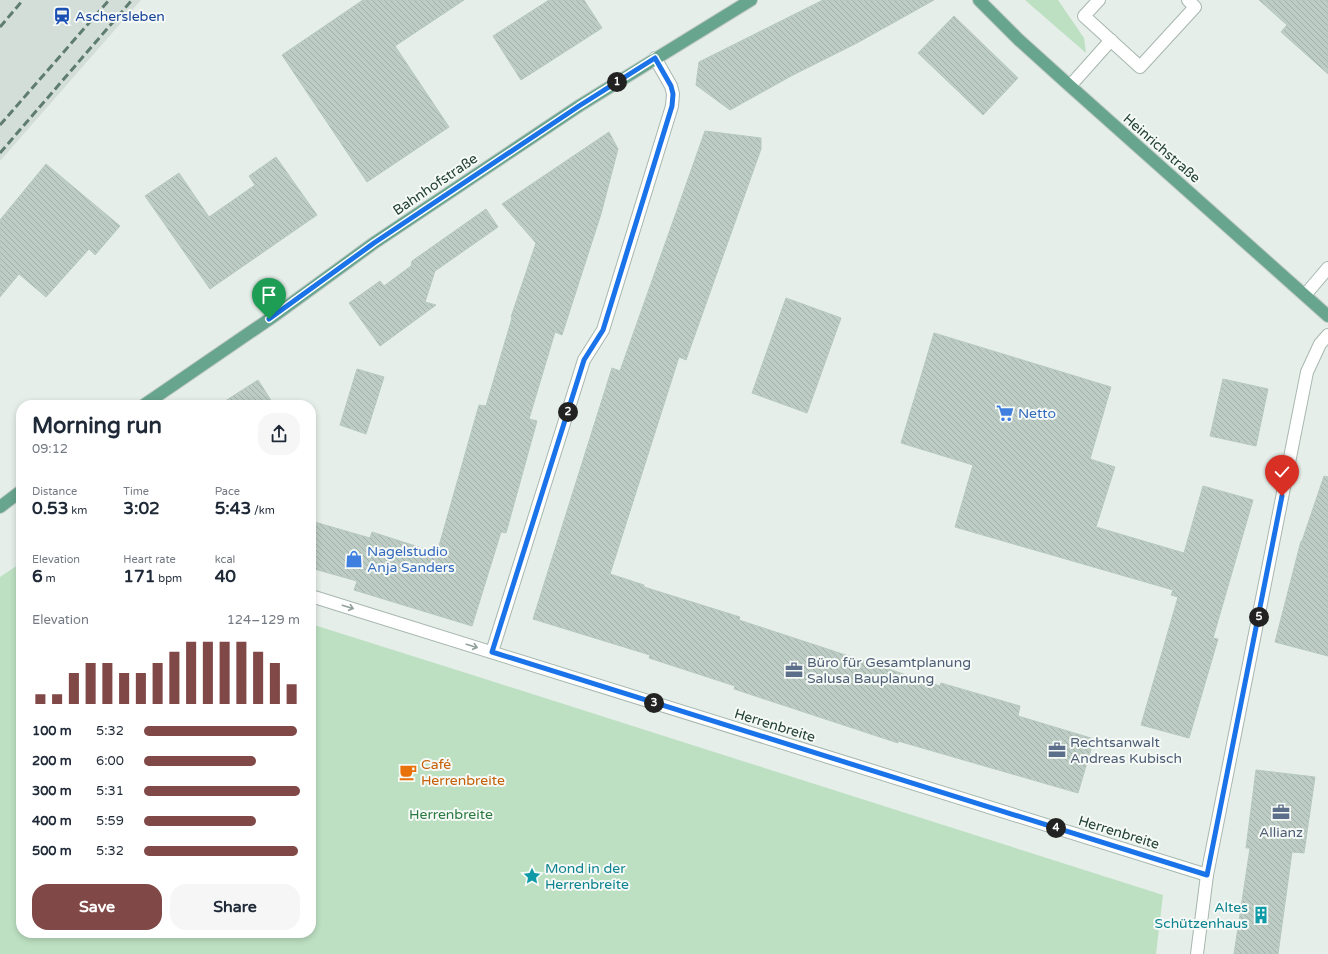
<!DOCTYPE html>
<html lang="en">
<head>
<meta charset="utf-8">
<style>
	body { margin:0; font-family:"Varela Round",sans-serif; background:#f6f6f7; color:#1f2937; height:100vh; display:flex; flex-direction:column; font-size:15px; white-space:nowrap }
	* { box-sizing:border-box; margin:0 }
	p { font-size:13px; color:#747a83 }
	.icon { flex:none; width:22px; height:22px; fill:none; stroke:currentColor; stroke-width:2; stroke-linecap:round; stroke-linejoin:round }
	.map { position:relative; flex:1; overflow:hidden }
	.panel { position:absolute; left:16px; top:400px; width:300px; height:538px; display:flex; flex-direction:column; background:#fff; border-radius:16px; box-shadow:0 2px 6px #0003 }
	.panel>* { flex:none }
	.pin { position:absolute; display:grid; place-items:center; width:34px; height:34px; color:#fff; margin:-41px -17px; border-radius:50% 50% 50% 0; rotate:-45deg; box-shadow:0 0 4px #0007 }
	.pin .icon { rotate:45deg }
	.km { position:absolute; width:20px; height:20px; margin:-10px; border-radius:50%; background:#222; color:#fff; font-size:11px; line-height:20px; text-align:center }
	.round { display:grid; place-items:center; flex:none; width:42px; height:42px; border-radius:16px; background:#f6f6f7 }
	.head { display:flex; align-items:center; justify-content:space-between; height:68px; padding:0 16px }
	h1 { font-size:22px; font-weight:700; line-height:30px }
	.figures { display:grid; grid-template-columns:repeat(3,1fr); gap:6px; height:68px; padding:4px 16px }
	.figures div { display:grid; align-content:center }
	.figures b { font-size:17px; font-weight:700 }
	.figures small { font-size:11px; font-weight:400 }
	.figures p { font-size:11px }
	.chart { height:112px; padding:8px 16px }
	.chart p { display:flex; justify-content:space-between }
	.chart svg { width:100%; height:72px; margin-top:4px; stroke:#804847; stroke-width:6 }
	.action { display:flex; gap:8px; margin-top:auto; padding:8px 16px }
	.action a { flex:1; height:46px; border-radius:16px; background:#804847; color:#fff; font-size:16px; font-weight:700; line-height:46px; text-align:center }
	.action a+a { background:#f6f6f7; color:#1f2937 }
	ul { padding:0 16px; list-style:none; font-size:13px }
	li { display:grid; grid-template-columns:64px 48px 1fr; align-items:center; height:30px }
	li i { height:10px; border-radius:5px; background:#804847 }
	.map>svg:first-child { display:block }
	.built { fill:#d3ded8 }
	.green { fill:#bde0c2 }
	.building { fill:url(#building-back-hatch); stroke:#b7c9bf }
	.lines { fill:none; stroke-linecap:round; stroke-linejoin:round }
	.service-casing { stroke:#a7b7af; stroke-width:14 }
	.minor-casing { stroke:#a7b7af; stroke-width:14 }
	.tertiary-casing { stroke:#a7b7af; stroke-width:14 }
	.primary-casing { stroke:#c1cac6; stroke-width:14 }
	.service { stroke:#fff; stroke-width:12 }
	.minor { stroke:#fff; stroke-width:12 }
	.tertiary { stroke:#fff; stroke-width:12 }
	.primary { stroke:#68a58e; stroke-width:12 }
	.rail { stroke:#5e7c70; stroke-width:3; stroke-dasharray:8 4; stroke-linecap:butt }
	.oneway { stroke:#91a09a }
	.route-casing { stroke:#fff; stroke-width:8 }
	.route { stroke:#1a73e8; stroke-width:5 }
	.labels { text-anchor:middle; stroke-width:4; stroke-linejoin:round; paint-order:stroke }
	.transit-label { font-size:14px; fill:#164399; stroke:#f6faf7; text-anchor:start }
	.street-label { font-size:14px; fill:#234135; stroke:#f6faf7 }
	.shop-label { font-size:14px; fill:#366cbe; stroke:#f6faf7; text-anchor:start }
	.service-label { font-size:14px; fill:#4e5e75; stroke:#f6faf7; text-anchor:start }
	.food-label { font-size:14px; fill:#c56008; stroke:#f6faf7; text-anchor:start }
	.park-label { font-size:14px; fill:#2b7a40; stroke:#f6faf7 }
	.culture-label { font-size:14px; fill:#0d838f; stroke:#f6faf7; text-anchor:start }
</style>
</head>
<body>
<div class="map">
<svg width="1328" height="954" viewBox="0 0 1328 954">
	<defs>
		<pattern id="building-back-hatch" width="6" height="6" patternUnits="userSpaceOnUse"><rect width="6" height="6" fill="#bdccc4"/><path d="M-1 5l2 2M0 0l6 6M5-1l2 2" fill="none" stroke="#a2b0a9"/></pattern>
	</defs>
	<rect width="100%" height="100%" fill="#e5eee9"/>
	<path class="built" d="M0 0H141L0 161Z"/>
	<g class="green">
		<path d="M1025 0H1058L1084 38 1086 53Z"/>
		<path d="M21 563V933H311V624L482 678 1163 895 1156 954H0V577Z"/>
	</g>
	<g class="building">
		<path d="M363 0H464L395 46 449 127 367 182 282 55Z"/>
		<path d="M549 0H584L602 28 521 80 493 36Z"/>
		<path d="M823 0H934L857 43 793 75 730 110 696 85 699 62Z"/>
		<path d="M1259 0H1328V74L1281 32 1287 25Z"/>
		<path d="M954 16 1018 78 983 115 918 53Z"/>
		<path d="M705 131 761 138V149L686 360 679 357 610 574 644 585V587L740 617 739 620 940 686 941 683 1020 706 1018 716 1094 739 1078 793 898 741V743L734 689 735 686 649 658 650 655 533 619 612 368 620 371Z"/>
		<path d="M609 132 618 149 601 214 562 335 555 332 529 419 537 421 506 533 501 532 472 626 354 590 357 581 311 568V521L370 538 372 532 437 553 479 405 486 406 512 318 511 317 536 243 502 204Z"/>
		<path d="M276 157 317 215 210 289 145 196 179 173 209 217 255 185 249 176Z"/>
		<path d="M46 164 120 226 95 255 89 249 46 297 19 274 0 297V220Z"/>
		<path d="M486 209 498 227 435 271 425 302 436 305 380 346 349 303 380 281 384 286 411 266 412 261Z"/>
		<path d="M786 298 841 318 807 413 752 393Z"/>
		<path d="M934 333 1111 387 1090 459 1115 467 1096 527 1184 553 1203 486 1253 500 1213 638 1218 639 1189 738 1141 725 1178 597 1171 595 1173 590 955 527 973 465 901 443Z"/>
		<path d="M357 369 384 377 366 434 340 425Z"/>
		<path d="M1223 379 1268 389 1256 446 1210 436Z"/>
		<path d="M258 380 274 405H219Z"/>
		<path d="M1324 476 1328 477V656L1275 642 1301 541H1302Z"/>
		<path d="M1256 770 1315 777 1304 853 1292 852 1278 954H1234L1250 848H1246Z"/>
	</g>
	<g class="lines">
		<g class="service-casing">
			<g id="service">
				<path d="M1099 0 1084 16 1140 67 1195 7 1188 0"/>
				<path d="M1070 86 1111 40"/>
			</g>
		</g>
		<g class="minor-casing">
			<g id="minor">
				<path d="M311 596 1207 875"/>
				<path d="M492 652 584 360 603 330 672 106 673 94 671 86 655 58"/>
				<path d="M1197 954 1207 875 1307 372 1320 344 1328 335"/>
			</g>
		</g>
		<g class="tertiary-casing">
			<path id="tertiary" d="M1305 295 1328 268"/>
		</g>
		<g class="primary-casing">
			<g id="primary">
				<path d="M979 0 1019 40 1070 86 1328 316"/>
				<path d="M144 405 274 316 374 243 579 106 751 0"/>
				<path d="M0 507 21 491"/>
			</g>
		</g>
		<use href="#service" class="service"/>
		<use href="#minor" class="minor"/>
		<use href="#tertiary" class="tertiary"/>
		<use href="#primary" class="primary"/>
		<g class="rail">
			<path d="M0 27 23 0"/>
			<path d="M0 125 109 0"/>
			<path d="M0 153 132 0"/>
		</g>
	</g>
	<defs><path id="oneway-shaft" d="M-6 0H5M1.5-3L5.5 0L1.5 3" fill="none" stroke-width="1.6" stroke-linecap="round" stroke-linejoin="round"/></defs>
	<g class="oneway">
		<use href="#oneway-shaft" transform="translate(348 607) rotate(17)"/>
		<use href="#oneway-shaft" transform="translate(472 646) rotate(17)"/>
	</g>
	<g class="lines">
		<g class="route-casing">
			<path id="route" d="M269 319 374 243 579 106 655 58 671 86 673 94 672 106 603 330 584 360 492 652 1207 875 1282 496"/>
		</g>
		<use href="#route" class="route"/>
	</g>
	<defs>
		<g id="station-bare" transform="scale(1.38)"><path d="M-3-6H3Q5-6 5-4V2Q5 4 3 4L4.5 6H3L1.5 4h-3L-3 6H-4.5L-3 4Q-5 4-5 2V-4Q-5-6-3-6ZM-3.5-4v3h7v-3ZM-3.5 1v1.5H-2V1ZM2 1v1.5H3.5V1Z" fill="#1a4fb4" stroke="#f6faf7" stroke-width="2.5" paint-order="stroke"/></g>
		<g id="supermarket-bare" transform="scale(1.38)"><path d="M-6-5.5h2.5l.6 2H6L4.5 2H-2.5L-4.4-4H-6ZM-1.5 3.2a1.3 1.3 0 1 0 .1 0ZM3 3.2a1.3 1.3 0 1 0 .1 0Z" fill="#3f7fe0" stroke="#f6faf7" stroke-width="2.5" paint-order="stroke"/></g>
		<g id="shop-bare" transform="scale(1.38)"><path d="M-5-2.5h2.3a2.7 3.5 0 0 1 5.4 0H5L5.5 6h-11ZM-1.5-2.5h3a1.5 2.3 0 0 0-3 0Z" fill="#3f7fe0" stroke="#f6faf7" stroke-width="2.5" paint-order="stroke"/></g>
		<g id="office-bare" transform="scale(1.38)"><path d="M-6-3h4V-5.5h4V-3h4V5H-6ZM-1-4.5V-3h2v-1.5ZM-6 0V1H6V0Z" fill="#5c6f8a" stroke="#f6faf7" stroke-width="2.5" paint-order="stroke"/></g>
		<g id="cafe-bare" transform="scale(1.38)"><path d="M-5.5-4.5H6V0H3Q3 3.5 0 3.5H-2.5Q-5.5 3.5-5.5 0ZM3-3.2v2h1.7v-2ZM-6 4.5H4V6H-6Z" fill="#e8710a" stroke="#f6faf7" stroke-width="2.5" paint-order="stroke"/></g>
		<g id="sight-bare" transform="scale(1.38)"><path d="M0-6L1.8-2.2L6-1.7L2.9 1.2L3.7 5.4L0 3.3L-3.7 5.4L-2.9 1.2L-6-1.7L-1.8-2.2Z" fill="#0f9aa8" stroke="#f6faf7" stroke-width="2.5" paint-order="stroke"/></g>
		<g id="building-bare" transform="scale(1.38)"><path d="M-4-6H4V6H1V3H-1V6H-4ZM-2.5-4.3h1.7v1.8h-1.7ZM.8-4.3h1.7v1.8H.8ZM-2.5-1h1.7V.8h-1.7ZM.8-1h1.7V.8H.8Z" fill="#0f9aa8" stroke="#f6faf7" stroke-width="2.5" paint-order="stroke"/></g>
	</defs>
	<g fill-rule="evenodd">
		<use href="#station-bare" x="62" y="16"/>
		<use href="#supermarket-bare" x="1005" y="413"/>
		<use href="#shop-bare" x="354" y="559"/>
		<use href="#office-bare" x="794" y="670"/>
		<use href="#office-bare" x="1057" y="750"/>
		<use href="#cafe-bare" x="408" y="772"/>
		<use href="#office-bare" x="1281" y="812"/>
		<use href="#sight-bare" x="532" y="876"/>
		<use href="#building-bare" x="1261" y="915"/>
	</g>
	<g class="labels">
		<g class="transit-label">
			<text x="75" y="21">Aschersleben</text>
		</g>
		<g class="street-label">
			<text transform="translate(1162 148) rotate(41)" y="5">Heinrichstraße</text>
			<text transform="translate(435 184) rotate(-34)" y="5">Bahnhofstraße</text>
			<text transform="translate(775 725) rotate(17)" y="5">Herrenbreite</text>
			<text transform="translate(1119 832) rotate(17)" y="5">Herrenbreite</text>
		</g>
		<g class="shop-label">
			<text x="1018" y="418">Netto</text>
			<text x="367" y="556">Nagelstudio<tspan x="367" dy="16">Anja Sanders</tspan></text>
		</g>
		<g class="service-label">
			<text x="807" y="667">Büro für Gesamtplanung<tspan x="807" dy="16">Salusa Bauplanung</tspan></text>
			<text x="1070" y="747">Rechtsanwalt<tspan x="1070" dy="16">Andreas Kubisch</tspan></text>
			<text x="1281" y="837" text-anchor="middle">Allianz</text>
		</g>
		<g class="food-label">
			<text x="421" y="769">Café<tspan x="421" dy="16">Herrenbreite</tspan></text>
		</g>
		<g class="park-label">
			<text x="451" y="819">Herrenbreite</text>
		</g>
		<g class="culture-label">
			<text x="545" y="873">Mond in der<tspan x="545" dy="16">Herrenbreite</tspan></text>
			<text x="1248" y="912" text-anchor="end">Altes<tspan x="1248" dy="16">Schützenhaus</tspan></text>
		</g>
	</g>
</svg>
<div class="pin" style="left:269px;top:319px;background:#1e9e55"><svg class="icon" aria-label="arrive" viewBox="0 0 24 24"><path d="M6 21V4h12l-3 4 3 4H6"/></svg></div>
<div class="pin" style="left:1282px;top:496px;background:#d93025"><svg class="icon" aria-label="check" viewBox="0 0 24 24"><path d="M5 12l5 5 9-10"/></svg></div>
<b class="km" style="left:617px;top:82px">1</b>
<b class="km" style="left:568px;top:412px">2</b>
<b class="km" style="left:654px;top:703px">3</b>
<b class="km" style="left:1056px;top:828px">4</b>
<b class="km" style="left:1259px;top:617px">5</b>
<section class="panel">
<div class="head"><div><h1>Morning run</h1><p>09:12</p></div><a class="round"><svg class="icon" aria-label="share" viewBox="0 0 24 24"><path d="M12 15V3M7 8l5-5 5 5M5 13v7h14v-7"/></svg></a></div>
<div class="figures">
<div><p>Distance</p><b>0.53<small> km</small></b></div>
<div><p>Time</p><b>3:02</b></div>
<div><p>Pace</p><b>5:43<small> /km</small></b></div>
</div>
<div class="figures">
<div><p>Elevation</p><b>6<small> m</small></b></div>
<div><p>Heart rate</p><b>171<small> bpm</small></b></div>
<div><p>kcal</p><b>40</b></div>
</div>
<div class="chart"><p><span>Elevation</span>124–129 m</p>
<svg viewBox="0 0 160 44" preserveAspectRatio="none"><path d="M5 44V38M15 44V38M25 44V25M35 44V19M45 44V19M55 44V25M65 44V25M75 44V19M85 44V12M95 44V6M105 44V6M115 44V6M125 44V6M135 44V12M145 44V19M155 44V32"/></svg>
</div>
<ul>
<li><b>100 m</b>5:32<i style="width:98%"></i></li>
<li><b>200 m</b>6:00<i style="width:72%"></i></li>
<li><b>300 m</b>5:31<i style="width:100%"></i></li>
<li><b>400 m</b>5:59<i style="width:72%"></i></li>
<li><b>500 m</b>5:32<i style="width:99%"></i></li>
</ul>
<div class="action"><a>Save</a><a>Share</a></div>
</section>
</div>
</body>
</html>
